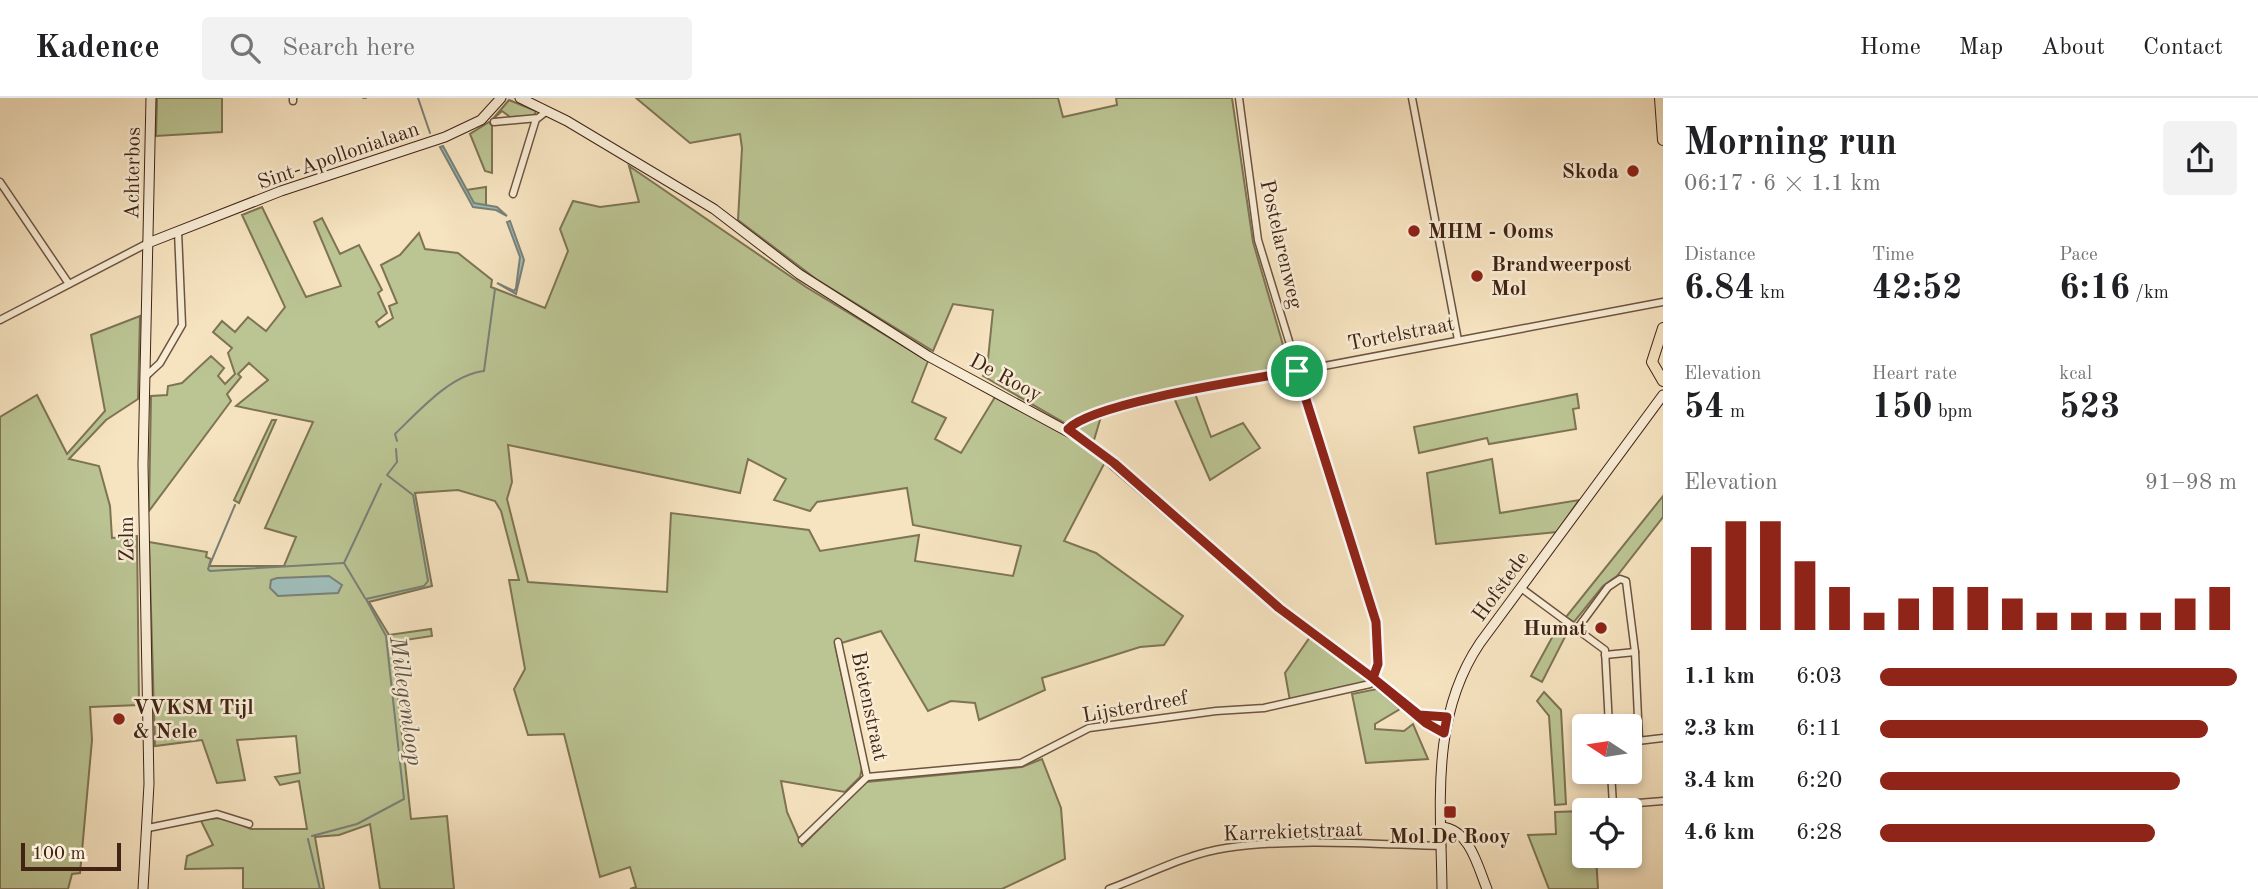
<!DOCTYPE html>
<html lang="en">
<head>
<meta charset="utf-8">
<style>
	body { margin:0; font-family:"Old Standard TT",serif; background:#f2f2f2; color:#202124; height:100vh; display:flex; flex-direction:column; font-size:26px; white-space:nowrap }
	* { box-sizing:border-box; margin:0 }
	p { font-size:23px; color:#757577 }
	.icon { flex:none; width:38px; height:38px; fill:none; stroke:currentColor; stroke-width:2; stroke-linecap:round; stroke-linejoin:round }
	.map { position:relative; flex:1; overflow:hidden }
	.sheet { display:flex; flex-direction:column; background:#fff; width:595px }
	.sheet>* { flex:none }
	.needle { width:46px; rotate:282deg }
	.controls { position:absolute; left:1572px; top:616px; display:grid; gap:14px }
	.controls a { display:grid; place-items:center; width:70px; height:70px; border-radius:7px; background:#fff; box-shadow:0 4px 10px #0003; font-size:35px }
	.scale { position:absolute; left:21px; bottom:18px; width:100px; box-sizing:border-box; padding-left:7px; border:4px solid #412416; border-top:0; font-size:19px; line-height:24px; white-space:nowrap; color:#412416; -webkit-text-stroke:5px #f9edd6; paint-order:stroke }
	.pin { position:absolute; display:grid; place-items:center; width:60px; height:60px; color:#fff; margin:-30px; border:4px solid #fff; border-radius:50%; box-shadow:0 2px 7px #0007 }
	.round { display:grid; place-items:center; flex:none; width:74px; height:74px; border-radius:7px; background:#f2f2f2 }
	.summary { display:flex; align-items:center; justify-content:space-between; height:119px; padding:0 21px }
	h1 { font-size:38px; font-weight:700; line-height:52px }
	.stats { display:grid; grid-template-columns:repeat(3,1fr); gap:10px; height:119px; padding:7px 21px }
	.stats div { display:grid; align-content:center }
	.stats b { font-size:35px; font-weight:700 }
	.stats small { font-size:19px; font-weight:400 }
	.stats p { font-size:19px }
	.chart { height:196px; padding:14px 21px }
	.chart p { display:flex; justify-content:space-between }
	.chart svg { width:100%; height:126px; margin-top:7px; stroke:#8f2418; stroke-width:6 }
	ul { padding:0 21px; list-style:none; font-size:23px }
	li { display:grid; grid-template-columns:112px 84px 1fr; align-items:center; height:52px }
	li i { height:18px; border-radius:9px; background:#8f2418 }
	header { display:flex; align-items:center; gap:42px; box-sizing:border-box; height:98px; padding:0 35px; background:#fff; border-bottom:2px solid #e0e0e0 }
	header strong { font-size:33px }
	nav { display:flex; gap:38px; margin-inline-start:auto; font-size:24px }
	.search { width:490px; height:63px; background:#f2f2f2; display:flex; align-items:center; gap:18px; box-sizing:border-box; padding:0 24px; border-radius:7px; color:#757577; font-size:26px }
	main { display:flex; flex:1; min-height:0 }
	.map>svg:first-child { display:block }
	.green { fill:#bbc493; stroke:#7e7454; stroke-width:2; fill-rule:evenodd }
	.water { fill:#9fbdba; stroke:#798078; stroke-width:2 }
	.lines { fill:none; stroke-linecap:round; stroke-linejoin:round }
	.stream { stroke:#798078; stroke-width:2 }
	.street-casing { stroke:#6e5440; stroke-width:9 }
	.secondary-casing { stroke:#412416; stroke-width:11 }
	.primary-casing { stroke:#412416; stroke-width:12 }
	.street { stroke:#f9edd6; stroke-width:6 }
	.secondary { stroke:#f9edd6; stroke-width:9 }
	.primary { stroke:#f6e3c0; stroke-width:10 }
	.route-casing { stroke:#fff; stroke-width:14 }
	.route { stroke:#8f2418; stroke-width:9 }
	.poi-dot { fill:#8f2418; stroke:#f9edd6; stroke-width:2.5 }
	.labels { text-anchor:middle; stroke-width:5; stroke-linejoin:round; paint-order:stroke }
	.street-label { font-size:21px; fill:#412416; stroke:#f9edd6 }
	.poi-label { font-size:21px; font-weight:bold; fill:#412416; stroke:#f9edd6; text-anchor:start }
	.water-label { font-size:23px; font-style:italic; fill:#5d5247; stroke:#f9edd6 }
</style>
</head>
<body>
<header>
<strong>Kadence</strong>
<div class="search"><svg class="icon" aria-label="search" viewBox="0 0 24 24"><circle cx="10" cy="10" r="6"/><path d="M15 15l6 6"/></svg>Search here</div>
<nav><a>Home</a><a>Map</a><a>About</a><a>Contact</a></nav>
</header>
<main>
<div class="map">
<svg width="1663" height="791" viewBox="0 0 1663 791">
	<rect width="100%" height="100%" fill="#f6e3c0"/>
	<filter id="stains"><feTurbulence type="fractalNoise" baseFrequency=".00286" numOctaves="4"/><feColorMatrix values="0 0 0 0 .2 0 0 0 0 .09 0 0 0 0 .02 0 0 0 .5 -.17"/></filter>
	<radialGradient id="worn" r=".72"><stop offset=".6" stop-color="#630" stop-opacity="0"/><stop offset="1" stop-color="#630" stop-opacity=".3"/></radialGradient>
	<g class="green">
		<path d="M157 0H222V34L156 38Z"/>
		<path d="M636 0H1058L1063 19 1117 7 1116 0H1232L1253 144 1288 264 1282 272 1193 290 1211 339 1243 325 1260 350 1210 382 1171 293 1103 312 1094 342 983 278 987 271 993 212 953 206 933 253 816 181 738 122 742 50 740 36 690 45Z"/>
		<path d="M509 2 536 13 534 18 510 19 502 13 492 22Z"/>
		<path d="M489 24 492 28V75L485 73 470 36Z"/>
		<path d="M629 68 806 189 928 263 912 304 946 320 935 341 961 355 995 299 1078 344 1105 364 1064 443 1096 455 1183 518 1164 547 1140 549 1042 580 1045 592 979 622 975 605 951 603 928 613 881 533 835 547 862 670 860 679 845 694 781 683 787 714 802 748 866 684 1022 669 1042 661 1061 710 1065 761 1002 791H630L636 789 630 769 600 779 564 636 528 637 514 591 525 571 509 482H519L501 413 495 403 458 392 415 395 432 488 369 504 389 537 431 531 432 538 392 544 411 721 447 718 454 791H380L370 726 339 737 315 739 324 791H243V770L185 771 187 758 213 747 200 721 225 720 251 731H307L299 683 280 687 275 679 300 675 296 638 237 642 245 682 217 685 202 642 155 648 149 444 207 454 206 459 211 461 209 468H284L296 439 265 430 313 324 236 308 268 282 249 265 238 276 241 279 227 296 231 303 149 413 151 298 167 297 168 288 182 285 211 258 224 270 218 278 225 286 235 276 228 255 232 250 213 234 222 223 235 234 248 219 266 233 285 209 242 117 262 109 306 199 341 188 314 124 322 120 340 156 359 147 382 192 378 195 387 215 376 224 379 229 393 220 389 208 397 205 381 167 400 157 419 135 425 151 458 155 492 182 491 189 545 210 568 153 560 131 573 103 600 109 639 104ZM508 347 740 395 748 361 786 381 774 402 810 413 817 404 907 390 913 427 1021 448 1013 478 915 463 919 437 820 453 809 432 671 415 667 494 528 484 507 401 512 384Z"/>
		<path d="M486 89V109L473 106 466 92Z"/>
		<path d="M140 218 138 301 106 322 69 361 99 368 110 408 112 440 137 438 139 607 90 609 92 642 80 775 72 776 68 791H0V319L37 297 67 356 105 313 91 237Z"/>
		<path d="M1577 296 1579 310 1573 311 1576 331 1489 346 1487 340 1419 355 1414 329Z"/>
		<path d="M272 322H276L239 405 234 402Z"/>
		<path d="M1492 361 1500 415 1579 402 1557 434 1436 446 1427 375Z"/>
		<path d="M1663 398V419L1617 478 1603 488 1574 524 1566 519Z"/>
		<path d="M1560 525 1568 533 1542 584 1531 578Z"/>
		<path d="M1310 539 1366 582 1363 586 1290 603 1285 575Z"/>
		<path d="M1377 591 1400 611 1375 626V631L1404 633 1413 626 1428 661 1366 665 1352 596Z"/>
		<path d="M1544 594 1561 612 1566 706 1555 707 1549 618 1537 603Z"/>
		<path d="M1584 713V758H1596L1598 791H1549L1528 737 1556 736 1555 714Z"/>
	</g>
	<g class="water">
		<path d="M443 48 474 105 497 109 507 118 496 112 473 109 440 49Z"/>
		<path d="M510 123 524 162 516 196 497 185 514 193 516 190 520 159 507 124Z"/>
		<path d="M329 478 342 487 338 495 278 498 270 490 271 482 277 480Z"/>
	</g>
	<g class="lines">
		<g class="stream">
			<path d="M363 0H366"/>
			<path d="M418 0 430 35"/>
			<path d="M397 343 395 336C419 313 450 277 484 273L495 191"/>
			<path d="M235 407 208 471 210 473 344 465"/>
			<path d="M365 500 344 465 381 386"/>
			<path d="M312 738 357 726 404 701 386 538 366 501 424 488 428 483 413 397 387 377 397 364 396 351"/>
			<path d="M308 741 320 791"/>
		</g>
		<g class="street-casing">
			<g id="street">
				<path d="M293 0V3"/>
				<path d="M1412 0 1458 242"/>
				<path d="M494 24 538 20 547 13"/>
				<path d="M0 84 69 186"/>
				<path d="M513 96 536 21"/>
				<path d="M0 222 148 145"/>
				<path d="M146 278 160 265 182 227 178 133"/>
				<path d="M1068 331 1081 320 1181 295 1663 204"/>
				<path d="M1521 490 1605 552 1609 628"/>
				<path d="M1577 531 1608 489 1620 481 1626 483 1635 554 1639 642"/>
				<path d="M838 544 867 679"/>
				<path d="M1605 557 1635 554"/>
				<path d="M1629 644 1663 640"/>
				<path d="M1611 674 1613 707 1663 703"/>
				<path d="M148 730 217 716 249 726"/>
				<path d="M802 742 867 679 1021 665 1089 630 1216 613 1264 610 1370 586 1378 566 1375 524 1258 142 1239 0"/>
				<path d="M1109 791C1147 777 1186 756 1226 750 1296 740 1372 746 1442 748"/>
			</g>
		</g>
		<g class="secondary-casing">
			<g id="secondary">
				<path d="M520 0 567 23 714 111 799 176 928 258 1087 344 1279 510 1373 580 1426 625 1444 635"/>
				<path d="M148 145 281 93 445 39 481 22 501 0"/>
				<path d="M1419 617 1447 619"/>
				<path d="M1442 729C1470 732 1478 769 1487 791"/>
				<path d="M143 791 149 686 143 366 151 0"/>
				<path d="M1442 791C1441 706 1430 619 1480 545L1663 297"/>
			</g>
		</g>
		<g class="primary-casing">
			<g id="primary">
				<path d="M1660 0 1663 42"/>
				<path d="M1663 230 1652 264 1663 283"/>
			</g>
		</g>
		<use href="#street" class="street"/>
		<use href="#secondary" class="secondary"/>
		<use href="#primary" class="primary"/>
	</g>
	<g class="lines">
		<g class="route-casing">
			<path id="route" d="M1297 273 1376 524 1378 566 1373 580 1419 617 1447 619 1444 635 1426 625 1373 580 1279 510 1114 365 1068 331C1094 304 1253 281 1297 273"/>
		</g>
		<use href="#route" class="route"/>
	</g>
	<g class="poi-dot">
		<circle cx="1633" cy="73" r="7"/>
		<circle cx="1414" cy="133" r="7"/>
		<circle cx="1477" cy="178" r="7"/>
		<circle cx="1601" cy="530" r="7"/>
		<circle cx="119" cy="621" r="7"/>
		<rect x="1443" y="707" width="14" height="14" rx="3.5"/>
	</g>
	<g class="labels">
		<g class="street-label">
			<text transform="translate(338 57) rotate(-19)" y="7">Sint-Apollonialaan</text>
			<text transform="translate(132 75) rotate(-89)" y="7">Achterbos</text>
			<text transform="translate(1282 146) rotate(77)" y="7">Postelarenweg</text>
			<text transform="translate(1401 235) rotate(-11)" y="7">Tortelstraat</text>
			<text transform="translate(1006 279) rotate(28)" y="7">De Rooy</text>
			<text transform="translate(126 441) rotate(-91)" y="7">Zelm</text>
			<text transform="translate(1500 488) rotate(-54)" y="7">Hofstede</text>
			<text transform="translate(870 608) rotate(78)" y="7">Bietenstraat</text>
			<text transform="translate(1135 608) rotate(-10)" y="7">Lijsterdreef</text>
			<text transform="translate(1293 733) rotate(-2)" y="7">Karrekietstraat</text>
		</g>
		<g class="poi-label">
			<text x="1619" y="80" text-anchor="end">Skoda</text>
			<text x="1428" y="140">MHM - Ooms</text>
			<text x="1491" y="173">Brandweerpost<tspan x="1491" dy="24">Mol</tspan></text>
			<text x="1587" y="537" text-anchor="end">Humat</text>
			<text x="133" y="616">VVKSM Tijl<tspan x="133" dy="24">&amp; Nele</tspan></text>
			<text x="1450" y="745" text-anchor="middle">Mol De Rooy</text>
		</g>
		<g class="water-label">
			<text transform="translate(407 603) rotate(82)" y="8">Millegemloop</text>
		</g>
	</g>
	<rect width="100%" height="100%" filter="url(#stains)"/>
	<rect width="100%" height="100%" fill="url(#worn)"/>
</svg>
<div class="controls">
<a><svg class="needle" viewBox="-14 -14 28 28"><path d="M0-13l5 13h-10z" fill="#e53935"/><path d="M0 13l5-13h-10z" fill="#757577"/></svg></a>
<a><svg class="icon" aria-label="locate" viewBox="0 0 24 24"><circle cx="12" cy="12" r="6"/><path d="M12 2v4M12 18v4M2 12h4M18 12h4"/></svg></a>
</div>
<div class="scale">100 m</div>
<div class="pin" style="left:1297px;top:273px;background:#1e9e55"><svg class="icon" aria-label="arrive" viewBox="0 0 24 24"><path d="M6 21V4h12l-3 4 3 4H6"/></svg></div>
</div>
<section class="sheet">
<div class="summary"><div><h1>Morning run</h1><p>06:17 · 6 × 1.1 km</p></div><a class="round"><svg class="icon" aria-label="share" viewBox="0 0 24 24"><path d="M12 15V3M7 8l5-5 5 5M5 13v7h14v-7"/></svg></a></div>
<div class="stats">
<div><p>Distance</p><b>6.84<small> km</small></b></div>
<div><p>Time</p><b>42:52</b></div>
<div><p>Pace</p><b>6:16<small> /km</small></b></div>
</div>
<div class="stats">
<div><p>Elevation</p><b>54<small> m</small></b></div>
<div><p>Heart rate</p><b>150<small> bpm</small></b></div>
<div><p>kcal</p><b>523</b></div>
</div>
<div class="chart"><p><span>Elevation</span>91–98 m</p>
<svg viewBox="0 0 160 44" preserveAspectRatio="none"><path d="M5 44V15M15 44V6M25 44V6M35 44V20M45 44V29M55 44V38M65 44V33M75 44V29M85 44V29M95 44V33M105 44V38M115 44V38M125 44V38M135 44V38M145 44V33M155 44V29"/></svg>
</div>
<ul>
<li><b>1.1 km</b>6:03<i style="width:100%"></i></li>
<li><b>2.3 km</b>6:11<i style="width:92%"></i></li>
<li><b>3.4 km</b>6:20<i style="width:84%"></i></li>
<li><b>4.6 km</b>6:28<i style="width:77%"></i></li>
</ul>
</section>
</main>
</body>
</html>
